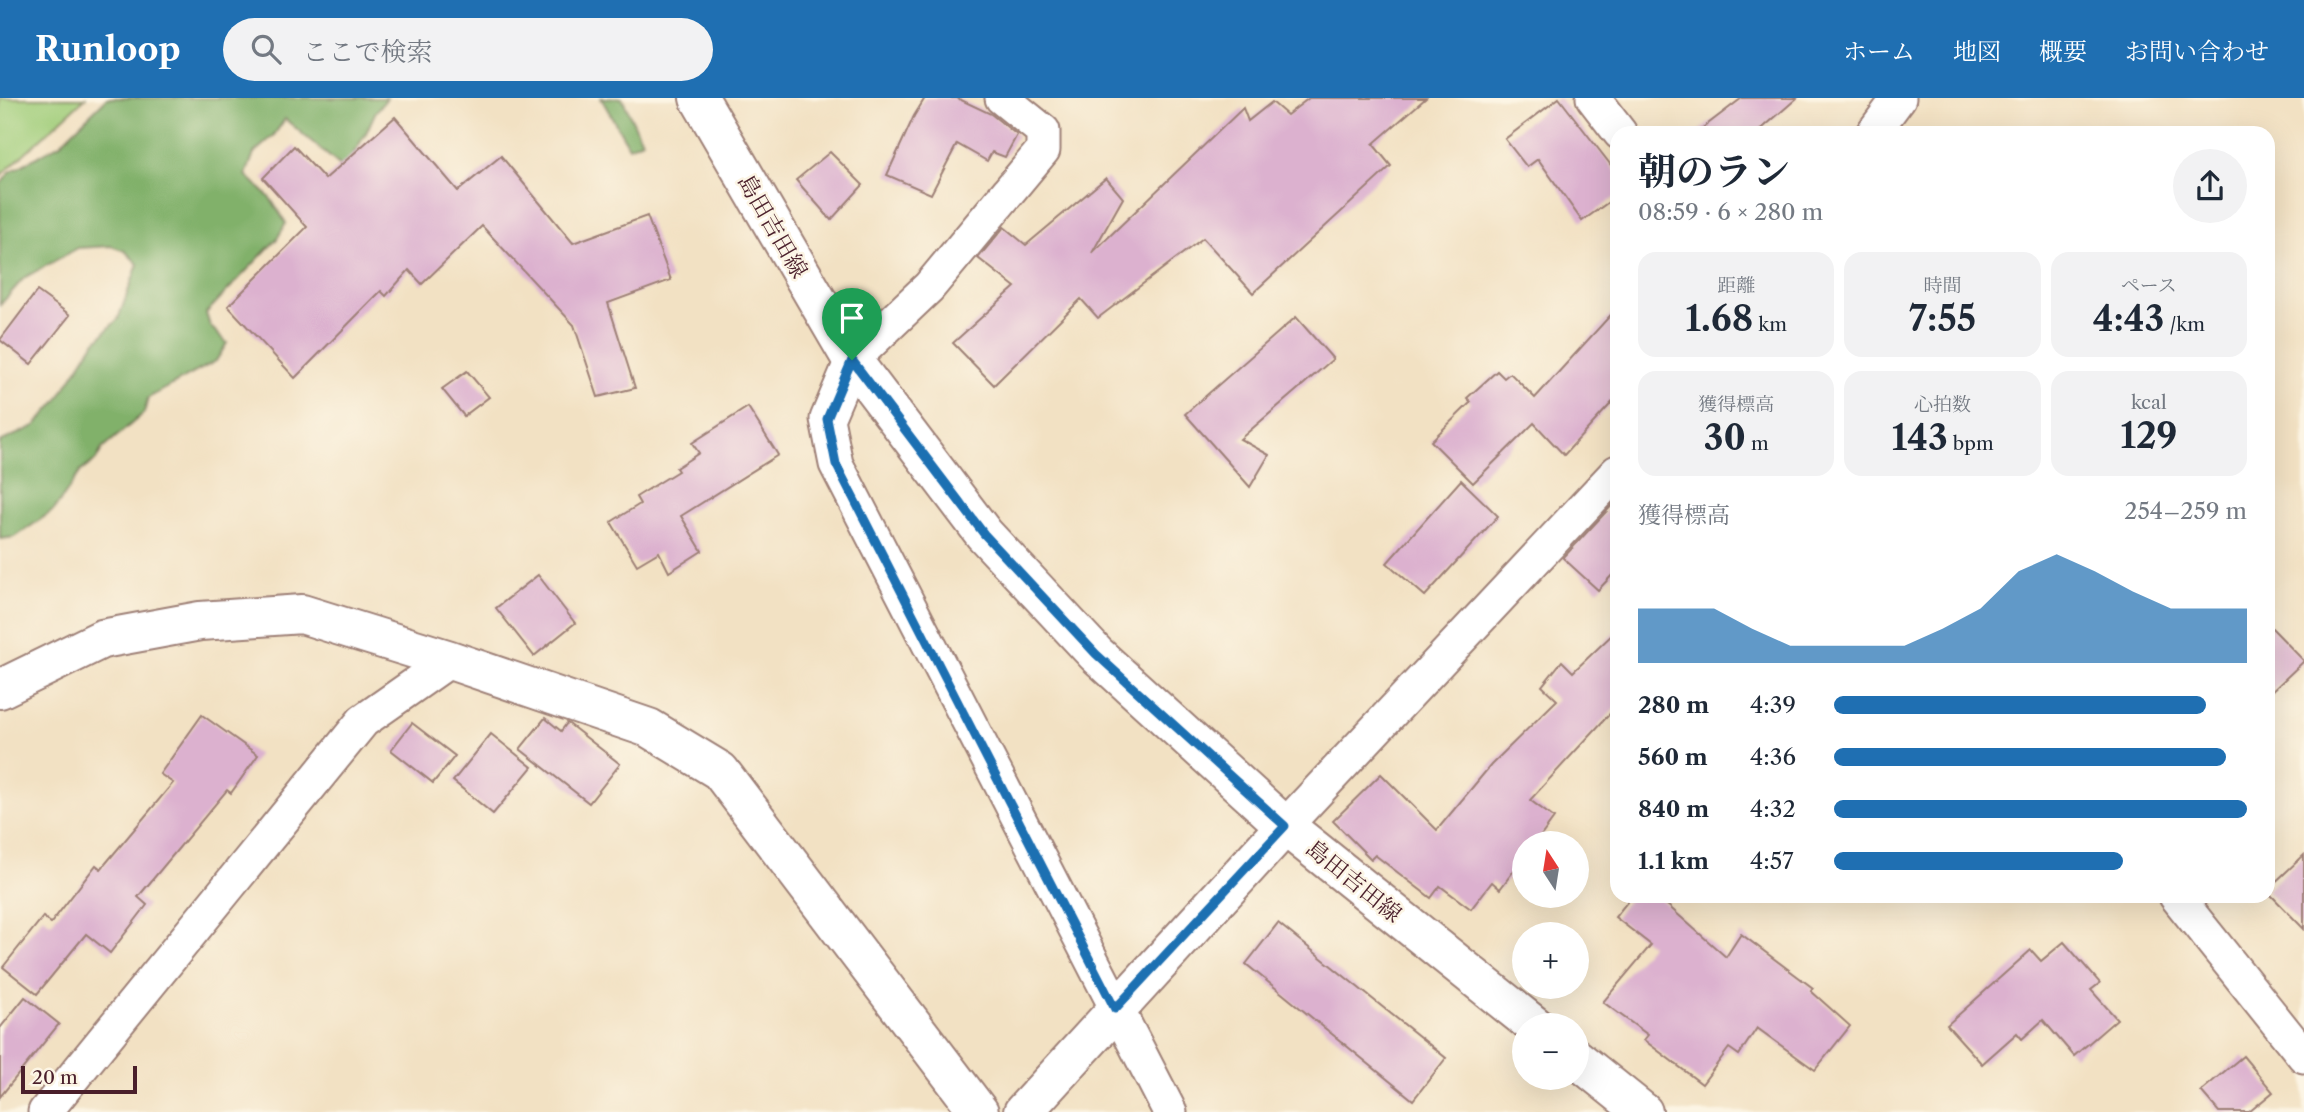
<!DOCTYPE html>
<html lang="ja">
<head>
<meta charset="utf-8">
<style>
	body { margin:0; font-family:"Libre Caslon Text","Noto Serif JP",serif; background:#f2f2f3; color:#1f2937; height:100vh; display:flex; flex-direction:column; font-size:26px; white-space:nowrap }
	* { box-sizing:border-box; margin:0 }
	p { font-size:23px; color:#747a83 }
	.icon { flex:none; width:38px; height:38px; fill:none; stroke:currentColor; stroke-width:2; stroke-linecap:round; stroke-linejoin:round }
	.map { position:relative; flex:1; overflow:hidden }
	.sheet { position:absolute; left:1610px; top:28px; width:665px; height:777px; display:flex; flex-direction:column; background:#fff; border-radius:21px; box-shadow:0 7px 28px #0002 }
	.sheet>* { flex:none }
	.needle { width:46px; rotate:348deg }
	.buttons { position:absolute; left:1512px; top:733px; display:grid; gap:14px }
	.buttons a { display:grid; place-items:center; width:77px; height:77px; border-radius:50%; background:#fff; box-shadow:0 7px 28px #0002; font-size:35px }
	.scale { position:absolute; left:21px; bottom:18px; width:116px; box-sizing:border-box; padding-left:7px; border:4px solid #4a1f2b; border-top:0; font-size:19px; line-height:24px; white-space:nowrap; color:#4a1f2b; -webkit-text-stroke:5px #fcf5e5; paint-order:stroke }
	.pin { position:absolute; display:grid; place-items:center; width:60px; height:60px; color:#fff; margin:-72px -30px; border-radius:50% 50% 50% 0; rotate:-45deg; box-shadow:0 0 7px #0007 }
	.pin .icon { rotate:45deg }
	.round { display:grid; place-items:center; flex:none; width:74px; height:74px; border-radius:37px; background:#f2f2f3 }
	.summary { display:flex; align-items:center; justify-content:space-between; height:119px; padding:0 28px }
	h1 { font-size:38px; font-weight:700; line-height:52px }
	.figures { display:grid; grid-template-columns:repeat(3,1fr); gap:10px; height:119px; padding:7px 28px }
	.figures div { display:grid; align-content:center; border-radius:18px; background:#f2f2f3; text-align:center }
	.figures b { font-size:35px; font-weight:700 }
	.figures small { font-size:19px; font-weight:400 }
	.figures p { font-size:19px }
	.chart { height:196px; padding:14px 28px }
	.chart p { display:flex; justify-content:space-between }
	.chart svg { width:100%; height:126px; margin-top:7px; fill:#1f6fb2; opacity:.7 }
	ul { padding:0 28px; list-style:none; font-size:23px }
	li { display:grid; grid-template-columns:112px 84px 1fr; align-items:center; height:52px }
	li i { height:18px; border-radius:9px; background:#1f6fb2 }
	header { display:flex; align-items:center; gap:42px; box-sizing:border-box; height:98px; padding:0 35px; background:#1f6fb2; color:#fff }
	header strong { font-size:33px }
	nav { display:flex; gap:38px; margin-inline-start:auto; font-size:24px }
	.search { width:490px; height:63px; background:#f2f2f3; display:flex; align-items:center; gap:18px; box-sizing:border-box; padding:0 24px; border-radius:38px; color:#747a83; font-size:26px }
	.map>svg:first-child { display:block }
	.green { fill:#a2ce7b; stroke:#767653; stroke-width:2 }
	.forest { fill:#81b16b; stroke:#66684b; stroke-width:2 }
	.building { fill:#dcb1cf }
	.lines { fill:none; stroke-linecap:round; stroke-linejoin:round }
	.minor-casing { stroke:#9e8077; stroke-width:37 }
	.tertiary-casing { stroke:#9e8077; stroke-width:42 }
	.primary-casing { stroke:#9e8077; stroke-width:42 }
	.minor { stroke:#fff; stroke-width:33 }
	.tertiary { stroke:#fff; stroke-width:38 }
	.primary { stroke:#fff; stroke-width:38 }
	.route-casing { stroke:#fff; stroke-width:14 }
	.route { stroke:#1f6fb2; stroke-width:9 }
	.labels { text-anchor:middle; stroke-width:5; stroke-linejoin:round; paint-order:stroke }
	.street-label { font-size:23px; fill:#4a1f2b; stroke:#fcf5e5 }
</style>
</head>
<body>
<header>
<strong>Runloop</strong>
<div class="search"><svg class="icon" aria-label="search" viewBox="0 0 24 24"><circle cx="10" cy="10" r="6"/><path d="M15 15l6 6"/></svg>ここで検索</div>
<nav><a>ホーム</a><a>地図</a><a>概要</a><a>お問い合わせ</a></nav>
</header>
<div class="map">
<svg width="2304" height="1014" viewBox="0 0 2304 1014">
	<rect width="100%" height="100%" fill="#fcf5e5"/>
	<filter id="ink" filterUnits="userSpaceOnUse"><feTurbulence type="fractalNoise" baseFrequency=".0143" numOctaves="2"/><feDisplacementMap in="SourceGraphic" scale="14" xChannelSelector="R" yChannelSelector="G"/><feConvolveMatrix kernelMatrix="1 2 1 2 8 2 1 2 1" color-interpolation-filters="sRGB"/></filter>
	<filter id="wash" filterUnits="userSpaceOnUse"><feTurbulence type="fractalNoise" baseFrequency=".00686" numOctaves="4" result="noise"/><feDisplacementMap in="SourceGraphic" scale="28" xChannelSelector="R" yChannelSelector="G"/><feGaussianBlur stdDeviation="1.57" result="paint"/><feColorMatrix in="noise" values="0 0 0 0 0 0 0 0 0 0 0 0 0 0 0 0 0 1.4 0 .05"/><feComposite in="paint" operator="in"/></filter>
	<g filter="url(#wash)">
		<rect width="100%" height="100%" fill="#f2e1c3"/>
		<path class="green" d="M0 0H85L0 78Z"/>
		<g class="forest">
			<path d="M107 0H387L375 15 366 35 344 71 285 21 274 37 254 55 246 77 270 100 286 125 277 141 206 215 210 228 227 245 216 263 148 300 144 315 102 351 96 362 81 373 54 412 15 439 0 441V344L35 328 57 303 94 245 118 221 138 166 125 153 111 148 78 150 24 180 0 207V87L10 74 60 46Z"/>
			<path d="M601 0H622L642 43 629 49Z"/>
		</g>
		<g id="blocks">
			<g class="building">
				<path d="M925 0H957L991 16 1017 37 1005 59 992 54 987 63 957 46 931 96 887 77 914 18Z"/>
				<path d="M1309 0H1426L1373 46 1391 68 1253 195 1203 140 1098 220 1081 201 994 287 953 245 1015 189 978 160 1004 129 1026 147 1106 80 1123 100 1092 155 1243 10 1248 23 1272 4 1287 17Z"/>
				<path d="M1559 0 1617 75V98L1582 123 1538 61 1527 69 1505 41Z"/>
				<path d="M1742 0H1797L1757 35H1696Z"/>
				<path d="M395 19 458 93 501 58 573 145 647 118 671 182 608 205 635 290 598 299 574 227 482 128 422 186 409 172 386 198 381 193 295 280 228 208 307 129 263 80 294 48 325 81Z"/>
				<path d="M830 54 863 87 831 122 796 82Z"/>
				<path d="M37 193 70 217 31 266 0 242Z"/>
				<path d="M1617 210V299L1564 357 1534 325 1473 385 1431 343 1471 304 1467 300 1497 273 1504 280 1510 275 1535 300Z"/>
				<path d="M1296 219 1333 261 1240 341 1269 357 1250 389 1185 316Z"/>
				<path d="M467 273 489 299 464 318 442 291Z"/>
				<path d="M748 309 778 357 681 418 702 453 669 474 659 454 637 467 611 424 640 406 636 399 678 373 676 370 699 355 692 345Z"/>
				<path d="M1461 382 1498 418 1425 498 1387 465Z"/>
				<path d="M1617 402V472L1598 492 1563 460Z"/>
				<path d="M538 477 575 525 534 558 496 510Z"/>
				<path d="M2268 526 2304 563 2268 597Z"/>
				<path d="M1617 532V608L1530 702 1554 720 1535 746H1524V759L1500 791 1492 784 1471 811 1440 788 1431 800 1375 757 1371 761 1333 723 1381 676 1437 732 1491 667 1557 602 1542 588 1562 563 1573 574Z"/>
				<path d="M202 617 258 657 231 695 227 692 138 799 147 807 110 855 86 836 37 896 3 869 43 819 51 825 96 767 101 771 173 685 160 676Z"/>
				<path d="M545 620 561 633 567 625 569 626 620 666 589 705 520 651Z"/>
				<path d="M412 625 455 658 433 685 391 652Z"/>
				<path d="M491 636 532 669 493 716 453 683Z"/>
				<path d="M2304 757V831L2268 794V791Z"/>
				<path d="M1632 798H1657L1726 859 1741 836 1813 890 1811 893 1850 928 1815 972 1757 930 1739 957 1729 950 1702 986 1644 942 1648 937 1603 904 1651 847 1615 819Z"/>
				<path d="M1278 825 1446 960 1413 1002 1246 866Z"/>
				<path d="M2064 844 2100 885 2091 892 2117 921 2074 958 2043 922 2022 941 2017 935 1982 966 1947 927 2031 852 2041 863Z"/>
				<path d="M25 899 59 926 0 999V930Z"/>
				<path d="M2243 958 2273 994 2249 1014H2219L2201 993Z"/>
			</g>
		</g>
	</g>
	<g filter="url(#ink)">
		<use href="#blocks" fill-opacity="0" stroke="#9e8077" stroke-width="2"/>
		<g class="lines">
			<g class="minor-casing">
				<g id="minor">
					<path d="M1002 0 1043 33V52L929 189 852 262 827 321 836 366 1170 1014"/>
					<path d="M1593 0 1620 35"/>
					<path d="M1873 35 1899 0"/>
					<path d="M1285 728 1617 374"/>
					<path d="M2176 798 2304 958"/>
					<path d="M45 1014 363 623 450 562"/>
				</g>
			</g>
			<g class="tertiary-casing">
				<g id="tertiary">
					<path d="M0 591 102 541 200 523 302 516 450 562 649 630 720 673 979 1014"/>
					<path d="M1023 1014 1285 728"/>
				</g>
			</g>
			<g class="primary-casing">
				<g id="primary">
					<path d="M699 0 852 262 984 436 1096 556 1285 728 1535 928"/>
					<path d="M1577 961 1643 1014"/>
				</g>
			</g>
			<use href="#minor" class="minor"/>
			<use href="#tertiary" class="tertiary"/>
			<use href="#primary" class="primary"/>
		</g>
	</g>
	<g class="lines" filter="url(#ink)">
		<g class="route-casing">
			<path id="route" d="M852 262 984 436 1096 556 1285 728 1115 911 836 366 827 321Z"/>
		</g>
		<use href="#route" class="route"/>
	</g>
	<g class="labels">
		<g class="street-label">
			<text transform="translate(773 128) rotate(60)" y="8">島田吉田線</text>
			<text transform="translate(1354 783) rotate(39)" y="8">島田吉田線</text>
		</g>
	</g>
</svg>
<div class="buttons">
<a><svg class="needle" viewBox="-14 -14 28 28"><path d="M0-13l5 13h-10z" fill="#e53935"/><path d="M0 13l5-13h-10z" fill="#747a83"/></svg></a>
<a>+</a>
<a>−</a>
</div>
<div class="scale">20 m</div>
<div class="pin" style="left:852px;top:262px;background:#1e9e55"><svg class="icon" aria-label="arrive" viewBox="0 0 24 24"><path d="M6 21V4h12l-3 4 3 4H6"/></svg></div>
<section class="sheet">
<div class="summary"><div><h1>朝のラン</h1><p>08:59 · 6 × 280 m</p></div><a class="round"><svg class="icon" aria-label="share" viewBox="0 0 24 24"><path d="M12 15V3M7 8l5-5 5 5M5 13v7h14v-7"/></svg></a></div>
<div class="figures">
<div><p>距離</p><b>1.68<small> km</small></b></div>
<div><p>時間</p><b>7:55</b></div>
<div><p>ペース</p><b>4:43<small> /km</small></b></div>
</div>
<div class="figures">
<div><p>獲得標高</p><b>30<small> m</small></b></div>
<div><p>心拍数</p><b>143<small> bpm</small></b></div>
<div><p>kcal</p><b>129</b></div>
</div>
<div class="chart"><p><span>獲得標高</span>254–259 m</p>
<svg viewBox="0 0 160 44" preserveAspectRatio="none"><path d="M0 44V25L10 25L20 25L30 32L40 38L50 38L60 38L70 38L80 32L90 25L100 12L110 6L120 12L130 19L140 25L150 25L160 25V44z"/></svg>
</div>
<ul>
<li><b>280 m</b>4:39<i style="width:90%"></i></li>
<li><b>560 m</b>4:36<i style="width:95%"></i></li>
<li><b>840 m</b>4:32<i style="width:100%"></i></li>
<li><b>1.1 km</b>4:57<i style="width:70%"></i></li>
</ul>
</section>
</div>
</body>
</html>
